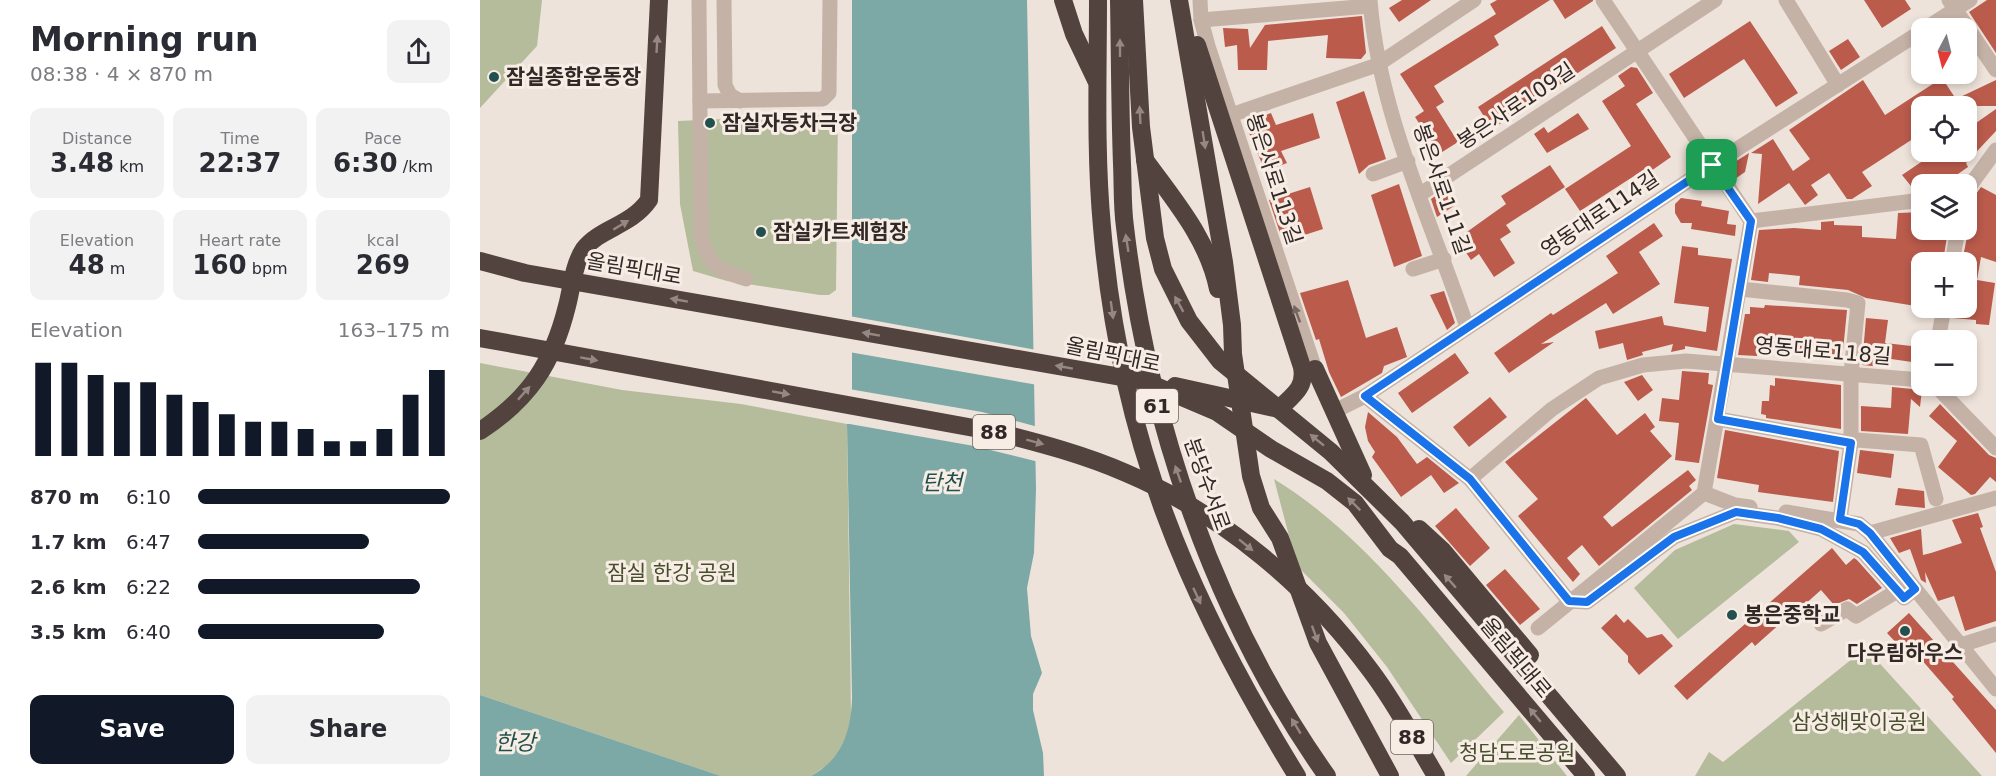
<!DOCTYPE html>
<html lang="en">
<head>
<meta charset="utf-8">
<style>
	body { margin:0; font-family:"DejaVu Sans","Noto Sans KR",sans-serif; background:#f2f2f3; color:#2b2b33; height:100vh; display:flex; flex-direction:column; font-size:22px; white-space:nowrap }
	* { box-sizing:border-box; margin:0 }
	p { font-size:20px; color:#7c7c81 }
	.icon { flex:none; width:33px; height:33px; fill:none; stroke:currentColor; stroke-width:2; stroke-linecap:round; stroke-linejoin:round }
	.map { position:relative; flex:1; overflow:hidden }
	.sheet { display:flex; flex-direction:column; background:#fff; width:480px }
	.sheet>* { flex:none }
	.needle { width:39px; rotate:187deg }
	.fabs { position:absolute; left:1431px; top:18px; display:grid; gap:12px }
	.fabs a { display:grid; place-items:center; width:66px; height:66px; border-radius:12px; background:#fff; box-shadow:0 3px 9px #0003; font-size:30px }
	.pin { position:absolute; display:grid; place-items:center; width:51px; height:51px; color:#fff; margin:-26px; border-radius:12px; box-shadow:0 3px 9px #0006 }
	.round { display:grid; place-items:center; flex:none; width:63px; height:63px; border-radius:12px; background:#f2f2f3 }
	.summary { display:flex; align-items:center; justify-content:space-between; height:102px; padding:0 30px }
	h1 { font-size:33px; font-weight:700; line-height:45px }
	.metrics { display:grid; grid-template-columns:repeat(3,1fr); gap:9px; height:102px; padding:6px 30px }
	.metrics div { display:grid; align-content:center; border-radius:12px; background:#f2f2f3; text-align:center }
	.metrics b { font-size:26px; font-weight:700 }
	.metrics small { font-size:16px; font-weight:400 }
	.metrics p { font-size:16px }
	.chart { height:168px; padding:12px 30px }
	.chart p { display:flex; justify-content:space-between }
	.chart svg { width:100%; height:108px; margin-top:6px; stroke:#111827; stroke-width:6 }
	.primary-button { display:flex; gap:12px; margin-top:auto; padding:12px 30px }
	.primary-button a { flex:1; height:69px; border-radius:12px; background:#111827; color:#fff; font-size:24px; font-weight:700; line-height:69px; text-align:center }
	.primary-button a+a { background:#f2f2f3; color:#2b2b33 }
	ul { padding:0 30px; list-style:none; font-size:20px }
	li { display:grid; grid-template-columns:96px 72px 1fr; align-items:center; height:45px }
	li i { height:15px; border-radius:8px; background:#111827 }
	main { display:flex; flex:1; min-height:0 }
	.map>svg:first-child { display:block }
	.green { fill:#b4bc9b }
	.water { fill:#7ca9a6 }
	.pier { fill:#eee3da }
	.building { fill:#ba5b4c }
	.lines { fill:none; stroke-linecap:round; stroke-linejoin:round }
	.minor { stroke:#c5b2a7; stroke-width:15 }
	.highway { stroke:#53433f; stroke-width:18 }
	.oneway { fill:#958781 }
	.oneway2 { fill:#746761 }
	.route-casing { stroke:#fff; stroke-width:12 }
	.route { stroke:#1a73e8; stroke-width:8 }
	.poi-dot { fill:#21504e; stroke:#f7ede5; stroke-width:2 }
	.labels { text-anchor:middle; stroke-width:6; stroke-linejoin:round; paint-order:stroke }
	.shield { fill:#f7ede5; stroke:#6d6460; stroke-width:1.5 }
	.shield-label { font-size:20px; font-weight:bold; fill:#322927 }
	.poi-label { font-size:21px; font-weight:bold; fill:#322927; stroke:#f7ede5; text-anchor:start }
	.street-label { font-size:21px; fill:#322927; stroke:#f7ede5 }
	.park-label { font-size:21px; fill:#464e2d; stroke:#f7ede5 }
	.water-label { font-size:22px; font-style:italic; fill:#21504e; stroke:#f7ede5 }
</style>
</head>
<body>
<main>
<section class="sheet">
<div class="summary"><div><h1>Morning run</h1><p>08:38 · 4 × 870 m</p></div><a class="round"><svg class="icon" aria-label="share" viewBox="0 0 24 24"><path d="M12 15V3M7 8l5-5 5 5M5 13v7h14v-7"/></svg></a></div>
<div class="metrics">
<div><p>Distance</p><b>3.48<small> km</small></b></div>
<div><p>Time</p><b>22:37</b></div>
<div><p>Pace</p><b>6:30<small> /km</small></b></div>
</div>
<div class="metrics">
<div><p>Elevation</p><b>48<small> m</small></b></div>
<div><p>Heart rate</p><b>160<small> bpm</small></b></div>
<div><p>kcal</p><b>269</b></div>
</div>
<div class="chart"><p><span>Elevation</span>163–175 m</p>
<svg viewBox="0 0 160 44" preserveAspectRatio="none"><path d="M5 44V6M15 44V6M25 44V11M35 44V14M45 44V14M55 44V19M65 44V22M75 44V27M85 44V30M95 44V30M105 44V33M115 44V38M125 44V38M135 44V33M145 44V19M155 44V9"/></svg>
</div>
<ul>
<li><b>870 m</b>6:10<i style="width:100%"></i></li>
<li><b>1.7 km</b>6:47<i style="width:68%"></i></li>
<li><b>2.6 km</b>6:22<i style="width:88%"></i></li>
<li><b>3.5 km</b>6:40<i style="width:74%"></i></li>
</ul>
<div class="primary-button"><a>Save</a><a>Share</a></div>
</section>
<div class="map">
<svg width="1516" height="776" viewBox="0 0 1516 776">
	<rect width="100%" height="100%" fill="#eee3da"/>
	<g class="green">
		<path d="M0 0H62L57 46 0 108Z"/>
		<path d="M358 114 356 290 349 295H340L247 281 213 271 200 204 198 121Z"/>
		<path d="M0 363 142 390 261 404 367 424 371 716 367 736 358 753 346 766 331 776H241L0 695Z"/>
		<path d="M794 479C887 536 954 630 1024 712L971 763 907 667 864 613 817 566Z"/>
		<path d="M1254 524 1309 531 1319 542 1198 639 1154 588 1195 550Z"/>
		<path d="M1377 655 1393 656 1502 776H1215L1229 752 1243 762Z"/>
		<path d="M1039 715 1087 776H986Z"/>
	</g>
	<g class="water">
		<path d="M372 0H547L556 489 554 553 547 588 551 636 562 673 553 694V710L563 753 564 776H331C362 759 371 732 372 698L367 424H372Z"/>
		<path d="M0 695 241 776H0Z"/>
	</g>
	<g class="pier">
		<path d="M369 316 557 350 558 385 369 352Z"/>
		<path d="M369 389 502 412 558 427 559 462 494 446 364 423 369 421Z"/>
	</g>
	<g class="building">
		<path d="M922 0H951L919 22 909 8Z"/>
		<path d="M1017 0H1070L1014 36 1019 45 954 86 964 102 956 107 978 142 959 154 935 117 944 111 920 74 1016 14 1010 4Z"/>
		<path d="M1073 0H1113V1L1085 19Z"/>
		<path d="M1384 0H1425L1431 9 1402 28Z"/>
		<path d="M1507 0H1516V53L1489 12Z"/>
		<path d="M882 16 886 53 881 59 846 58 848 35 788 41 787 70H758L757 45 745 47 743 28 768 29 770 48 785 25Z"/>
		<path d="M1270 21 1318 93 1296 107 1264 59 1204 98 1189 74Z"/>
		<path d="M1122 26 1136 48 1012 129 998 107Z"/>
		<path d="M1368 39 1380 57 1361 70 1349 51Z"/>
		<path d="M1151 67 1157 68 1173 93 1156 104 1191 157 1171 171 1168 167 1100 211 1085 189 1151 146 1122 101 1145 86 1138 76Z"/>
		<path d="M1462 78 1476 99 1516 80V106H1442V133L1382 172 1392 186 1372 199H1367L1349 173 1331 185 1338 195 1325 205 1309 183 1278 204 1282 154 1271 153 1293 139 1313 171 1330 159 1309 130 1383 80 1405 115Z"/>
		<path d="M884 91 906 159 889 165 879 174 856 102Z"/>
		<path d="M1516 109V131L1486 163 1488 167 1465 183 1459 180 1442 184V188L1435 191 1422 175 1456 152H1486V130Z"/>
		<path d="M791 113 796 125 833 113 840 138 801 151 807 163 785 171 765 123Z"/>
		<path d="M1098 113 1109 129 1067 153 1054 134 1064 127 1068 133Z"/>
		<path d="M1269 153 1265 172 1255 179 1247 167Z"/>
		<path d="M1070 165 1085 187 1026 225 1031 232 1020 239 1035 263 1014 277 999 254 991 260 977 239 1026 204 1021 196Z"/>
		<path d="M919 184 942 256 914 267 891 195Z"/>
		<path d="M830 187 843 229 803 242 789 200Z"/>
		<path d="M1501 187 1516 195V262L1501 257 1497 280 1515 283 1509 325 1496 324V320L1472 318 1473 308H1486V262H1482L1488 232 1486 208Z"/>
		<path d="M964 190 974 206 957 217 951 199Z"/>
		<path d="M1201 198 1222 201 1221 206 1249 211 1247 224 1256 225 1255 236 1211 229 1212 223H1201L1195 213V204Z"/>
		<path d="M1442 212V230H1468L1463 262H1442V307L1386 298 1368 290 1319 285 1320 276 1289 273 1288 282 1271 280 1279 230 1314 228 1341 230V222L1354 221V225L1382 226V237L1416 239 1418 213Z"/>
		<path d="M1174 223 1183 236 1159 252 1180 284 1133 314 1126 303 1061 344 1074 342 1029 373 1014 353 1071 313 1073 315 1138 273 1126 256Z"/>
		<path d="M1202 246 1218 248V255L1252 259 1237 351 1205 346V349L1191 352 1193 344 1162 352 1163 355 1147 360 1143 343 1119 349 1115 331 1182 316 1184 325 1226 332 1229 307 1194 303Z"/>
		<path d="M868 280 886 338 917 327 927 357 904 366 902 373 861 397 849 372 839 339 836 340 820 293Z"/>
		<path d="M964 291 975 323 967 330 950 295Z"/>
		<path d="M1285 305 1367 310 1362 361H1354L1355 357 1278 350 1277 356 1258 355 1265 314H1270V307L1284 308Z"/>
		<path d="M1386 318 1408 320 1405 343 1440 347 1439 363 1404 358 1403 367 1382 365Z"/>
		<path d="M975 353 989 373 932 413 918 393Z"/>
		<path d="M1202 371 1229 373 1228 384 1233 385 1219 463 1195 460 1199 423 1179 421 1182 398 1199 400Z"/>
		<path d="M1162 375 1173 390 1158 401 1144 382Z"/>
		<path d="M1295 378 1361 385V429L1286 418V415L1281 414 1282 401H1289L1290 385 1295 386Z"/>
		<path d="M1412 387 1442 390 1440 407 1431 399 1428 434 1381 431V406L1411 408Z"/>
		<path d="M1010 397 1027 417 989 447 973 427Z"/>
		<path d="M1106 398 1137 435 1165 413 1175 427 1170 431 1192 456 1123 517 1132 527 1208 470 1216 480 1209 486 1212 490 1119 566 1102 545 1087 558 1100 574 1093 582 1038 516 1058 499 1025 462Z"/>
		<path d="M1460 404 1509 455 1516 458V482L1510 477 1495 494 1491 495 1458 467 1477 441 1449 416Z"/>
		<path d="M888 412 917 437 937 464 947 457 979 483 964 493 951 475 921 497 892 457 895 452 888 441 885 427Z"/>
		<path d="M1245 430 1359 451 1353 502 1278 492 1279 485 1237 478Z"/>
		<path d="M1380 450 1414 454 1411 478 1377 473Z"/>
		<path d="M1418 488 1444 491 1445 508 1415 505Z"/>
		<path d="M976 508 1010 548 990 566 955 526Z"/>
		<path d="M1498 513 1503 527 1500 528 1516 572V621L1485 631 1474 596 1458 601 1445 572 1446 583 1441 580 1430 549 1419 553 1410 538 1441 529 1443 555 1451 553 1482 543 1472 520Z"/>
		<path d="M1352 548 1366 565 1374 558 1377 560 1402 588 1377 604 1369 599 1354 605 1341 590 1323 606 1329 613 1318 623 1311 614 1275 646 1272 642 1207 700 1194 686Z"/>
		<path d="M1025 569 1060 609 1040 625 1006 585Z"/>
		<path d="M1429 613 1516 710V753L1472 699 1474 697 1427 643 1421 648 1407 633Z"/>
		<path d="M1136 614 1144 623 1148 619 1167 638 1182 634 1193 646 1159 675 1148 662V656L1121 628Z"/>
	</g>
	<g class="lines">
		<g class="minor">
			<path d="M219 0 221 234C228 266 236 269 266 279"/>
			<path d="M244 0 245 85 250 95 260 101"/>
			<path d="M720 0 721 20 728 46 835 369"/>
			<path d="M890 0C899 114 951 220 987 327"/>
			<path d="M1306 0 1358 85"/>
			<path d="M1469 0 1516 70"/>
			<path d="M721 20 890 6"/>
			<path d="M1446 28 1490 0"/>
			<path d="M220 101 343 99 349 93 350 0"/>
			<path d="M751 115 897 65 994 0"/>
			<path d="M893 174 928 161"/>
			<path d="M1486 191 1516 150"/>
			<path d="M939 195 1235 0"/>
			<path d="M1271 221 1442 200"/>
			<path d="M1472 262 1478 230"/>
			<path d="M933 269 964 259"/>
			<path d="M1260 289 1367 300 1378 303 1371 374V443L1360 519"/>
			<path d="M1458 340 1464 308"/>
			<path d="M1456 386 1516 448"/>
			<path d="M885 396 990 479 1089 601 1107 602 1194 537 1256 512 1297 518 1341 529 1383 552 1424 598 1435 589"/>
			<path d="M853 412 885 396 1232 165 1442 31"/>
			<path d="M1238 419 1371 443 1377 440 1441 445 1456 499"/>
			<path d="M990 479 1072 409 1119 378 1163 365 1206 361 1442 380"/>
			<path d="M1224 493 1255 505 1270 507"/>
			<path d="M1306 512 1379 524 1390 533 1516 689"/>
			<path d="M1390 533 1516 498"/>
			<path d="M1341 624 1367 609 1376 616 1417 591"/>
			<path d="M1058 628 1224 493 1271 221 1123 0"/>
			<path d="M1481 645 1516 634"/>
		</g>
		<g class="highway">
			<path d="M583 0 594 34 616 80"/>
			<path d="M618 0C618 75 615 152 622 227 640 439 706 596 817 776"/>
			<path d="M639 0C640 55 640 109 642 164 643 185 642 206 645 227 668 421 733 615 847 776"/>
			<path d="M654 0 661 127 675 238 683 269 709 321 740 361 851 452 922 522 1137 776"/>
			<path d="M699 0 744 262 752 325 753 354 771 476 781 508 800 538 838 643 910 776"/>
			<path d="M665 160C694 200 728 239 738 289"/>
			<path d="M0 261 45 273 664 381 737 412 791 449 847 481 875 503 910 549 920 556 1106 776"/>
			<path d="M0 338 516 432C560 443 605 455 646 473 743 514 830 588 891 671 916 704 935 741 956 776"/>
			<path d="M835 369 883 475"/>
			<path d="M695 386 799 409C813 395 826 388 822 367L717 45"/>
			<path d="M0 431C49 399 73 363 87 306 92 287 93 266 104 249 120 228 151 226 169 200L179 0"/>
			<path d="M939 529 963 551 1050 655"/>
		</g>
	</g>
	<defs><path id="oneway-solid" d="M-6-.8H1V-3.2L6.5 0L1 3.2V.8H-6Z" transform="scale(1.5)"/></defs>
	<g class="oneway">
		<use href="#oneway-solid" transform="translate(177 44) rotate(-87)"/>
		<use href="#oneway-solid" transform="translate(640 48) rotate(-90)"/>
		<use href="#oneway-solid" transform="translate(660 115) rotate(-93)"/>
		<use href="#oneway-solid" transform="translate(724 140) rotate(81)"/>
		<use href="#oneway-solid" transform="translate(141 225) rotate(-31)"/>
		<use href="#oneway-solid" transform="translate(647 243) rotate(-99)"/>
		<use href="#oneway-solid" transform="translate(199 300) rotate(-170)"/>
		<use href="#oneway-solid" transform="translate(699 304) rotate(-119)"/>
		<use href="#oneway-solid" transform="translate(632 310) rotate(82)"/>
		<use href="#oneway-solid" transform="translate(391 334) rotate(-170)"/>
		<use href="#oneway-solid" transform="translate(109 359) rotate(10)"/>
		<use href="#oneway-solid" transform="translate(584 367) rotate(-170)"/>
		<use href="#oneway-solid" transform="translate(44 393) rotate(-48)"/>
		<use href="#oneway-solid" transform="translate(301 393) rotate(10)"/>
		<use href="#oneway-solid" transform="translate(837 440) rotate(-141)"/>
		<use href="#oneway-solid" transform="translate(555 442) rotate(15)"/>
		<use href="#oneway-solid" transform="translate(698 474) rotate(-109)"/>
		<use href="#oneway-solid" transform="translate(874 504) rotate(-135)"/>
		<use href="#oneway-solid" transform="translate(766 545) rotate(39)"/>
		<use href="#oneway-solid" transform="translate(970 581) rotate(-131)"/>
		<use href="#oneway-solid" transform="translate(717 596) rotate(65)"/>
		<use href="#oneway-solid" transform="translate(835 634) rotate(70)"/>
		<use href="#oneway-solid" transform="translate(1055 715) rotate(-130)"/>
		<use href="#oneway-solid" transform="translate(816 726) rotate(-121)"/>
	</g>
	<use class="oneway2" href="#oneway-solid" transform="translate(817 314) rotate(-110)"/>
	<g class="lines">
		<g class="route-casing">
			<path id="route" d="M1232 165 1271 221 1238 419 1371 443 1360 519 1379 524 1390 533 1435 589 1424 598 1383 552 1341 529 1298 518 1256 512 1194 537 1107 602 1089 601 990 479 885 396Z"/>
		</g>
		<use href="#route" class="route"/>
	</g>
	<g class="poi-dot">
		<circle cx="14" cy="77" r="6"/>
		<circle cx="230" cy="123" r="6"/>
		<circle cx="281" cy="232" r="6"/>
		<circle cx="1252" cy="615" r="6"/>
		<circle cx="1425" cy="631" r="6"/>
	</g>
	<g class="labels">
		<g class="shield">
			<rect x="656" y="389" width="42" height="34" rx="4.5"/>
			<rect x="493" y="415" width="42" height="34" rx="4.5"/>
			<rect x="911" y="720" width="42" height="34" rx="4.5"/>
		</g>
		<g class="shield-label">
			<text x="677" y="413">61</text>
			<text x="514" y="439">88</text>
			<text x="932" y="744">88</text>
		</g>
		<g class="poi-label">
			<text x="26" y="84">잠실종합운동장</text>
			<text x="242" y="130">잠실자동차극장</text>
			<text x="293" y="239">잠실카트체험장</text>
			<text x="1264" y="622">봉은중학교</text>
			<text x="1425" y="660" text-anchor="middle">다우림하우스</text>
		</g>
		<g class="street-label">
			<text transform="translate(1036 106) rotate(-34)" y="7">봉은사로109길</text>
			<text transform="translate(794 179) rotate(72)" y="7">봉은사로113길</text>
			<text transform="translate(962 189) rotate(71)" y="7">봉은사로111길</text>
			<text transform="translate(1120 214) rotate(-34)" y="7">영동대로114길</text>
			<text transform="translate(154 269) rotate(10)" y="7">올림픽대로</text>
			<text transform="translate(1343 351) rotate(5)" y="7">영동대로118길</text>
			<text transform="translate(633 355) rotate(12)" y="7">올림픽대로</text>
			<text transform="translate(727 484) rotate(70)" y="7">분당수서로</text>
			<text transform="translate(1036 658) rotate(50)" y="7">올림픽대로</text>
		</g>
		<g class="park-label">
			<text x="192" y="580">잠실 한강 공원</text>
			<text x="1379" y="729">삼성해맞이공원</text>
			<text x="1037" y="760">청담도로공원</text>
		</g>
		<g class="water-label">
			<text x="462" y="490">탄천</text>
			<text x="35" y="750">한강</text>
		</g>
	</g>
</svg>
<div class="fabs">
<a><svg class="needle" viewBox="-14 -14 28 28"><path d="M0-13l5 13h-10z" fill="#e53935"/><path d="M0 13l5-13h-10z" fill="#7c7c81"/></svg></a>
<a><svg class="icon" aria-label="locate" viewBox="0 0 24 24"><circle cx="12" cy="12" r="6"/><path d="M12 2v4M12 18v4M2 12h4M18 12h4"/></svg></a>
<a><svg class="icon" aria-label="layers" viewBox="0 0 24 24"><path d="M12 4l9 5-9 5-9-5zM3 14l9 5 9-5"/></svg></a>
<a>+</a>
<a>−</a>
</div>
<div class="pin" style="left:1232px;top:165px;background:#1e9e55"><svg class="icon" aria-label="arrive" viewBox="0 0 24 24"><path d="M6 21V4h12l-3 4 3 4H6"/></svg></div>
</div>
</main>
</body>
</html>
